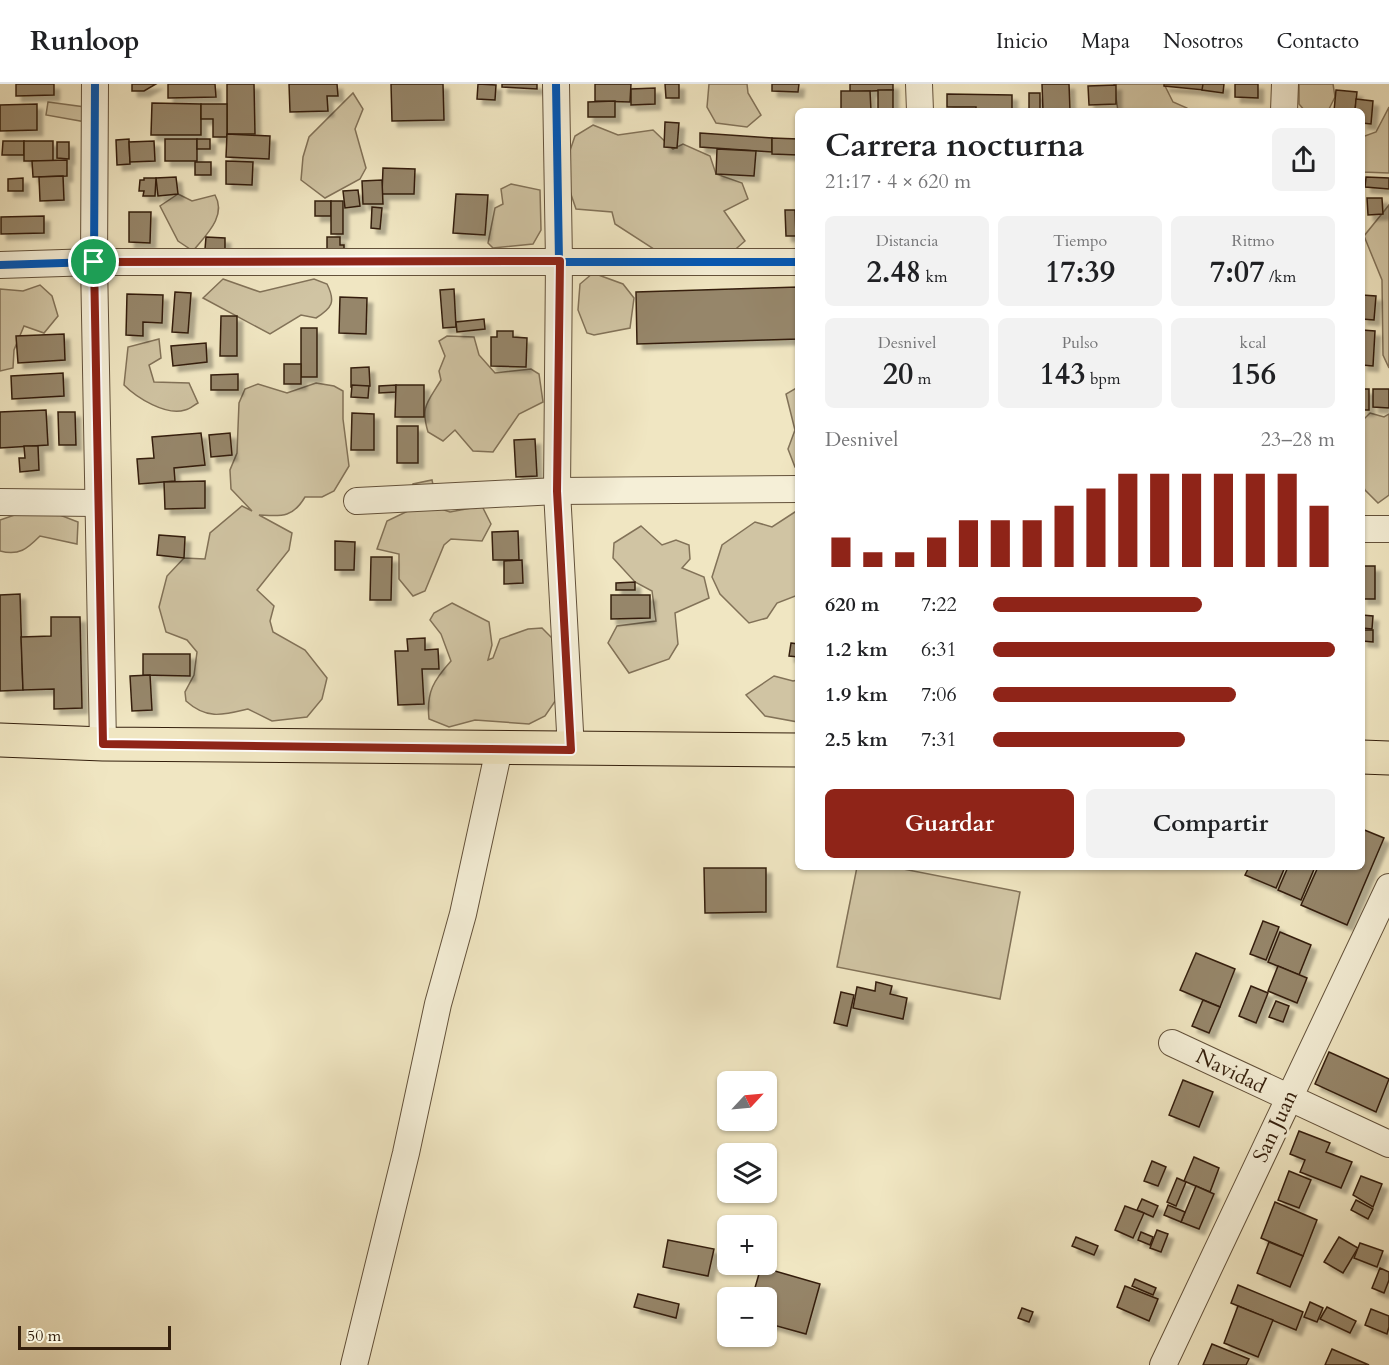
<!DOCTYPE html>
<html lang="es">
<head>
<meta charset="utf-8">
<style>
	body { margin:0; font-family:Cardo,serif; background:#f2f2f2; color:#202124; height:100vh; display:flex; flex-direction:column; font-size:22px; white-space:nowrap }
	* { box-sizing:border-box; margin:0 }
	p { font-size:20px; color:#757577 }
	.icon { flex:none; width:33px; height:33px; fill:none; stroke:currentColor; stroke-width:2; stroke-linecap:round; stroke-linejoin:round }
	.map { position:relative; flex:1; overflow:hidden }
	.panel { position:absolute; left:795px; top:24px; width:570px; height:762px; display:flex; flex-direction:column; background:#fff; border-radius:9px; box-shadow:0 2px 4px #0004 }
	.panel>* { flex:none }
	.needle { width:39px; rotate:64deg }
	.tools { position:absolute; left:717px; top:987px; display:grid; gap:12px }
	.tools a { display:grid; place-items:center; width:60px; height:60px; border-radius:9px; background:#fff; box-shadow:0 2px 4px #0004; font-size:30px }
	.scale { position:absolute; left:18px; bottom:15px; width:153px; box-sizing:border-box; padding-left:6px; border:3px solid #341f0c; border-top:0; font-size:16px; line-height:21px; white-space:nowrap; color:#341f0c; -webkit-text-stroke:4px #f5efd7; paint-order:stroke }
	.pin { position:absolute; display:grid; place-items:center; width:51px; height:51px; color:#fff; margin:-26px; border:3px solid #fff; border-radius:50%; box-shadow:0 2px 6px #0007 }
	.round { display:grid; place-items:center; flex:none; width:63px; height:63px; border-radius:9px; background:#f2f2f2 }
	.overview { display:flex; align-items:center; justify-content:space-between; height:102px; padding:0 30px }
	h1 { font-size:33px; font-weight:600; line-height:45px }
	.figures { display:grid; grid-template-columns:repeat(3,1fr); gap:9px; height:102px; padding:6px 30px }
	.figures div { display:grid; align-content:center; border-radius:9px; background:#f2f2f2; text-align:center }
	.figures b { font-size:30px; font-weight:600 }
	.figures small { font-size:16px; font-weight:400 }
	.figures p { font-size:16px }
	.chart { height:168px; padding:12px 30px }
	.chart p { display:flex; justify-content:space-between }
	.chart svg { width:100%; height:108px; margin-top:6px; stroke:#8f2418; stroke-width:6 }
	.button { display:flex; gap:12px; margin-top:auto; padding:12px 30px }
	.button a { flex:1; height:69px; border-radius:9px; background:#8f2418; color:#fff; font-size:24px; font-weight:600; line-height:69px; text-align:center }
	.button a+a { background:#f2f2f2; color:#202124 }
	ul { padding:0 30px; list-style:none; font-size:20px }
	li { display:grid; grid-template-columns:96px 72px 1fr; align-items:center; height:45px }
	li i { height:15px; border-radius:8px; background:#8f2418 }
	header { display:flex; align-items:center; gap:36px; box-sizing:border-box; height:84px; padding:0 30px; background:#fff; border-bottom:2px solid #e0e0e0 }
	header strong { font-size:28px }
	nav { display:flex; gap:33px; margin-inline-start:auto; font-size:21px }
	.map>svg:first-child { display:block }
	.green { fill:#d0c4a3; stroke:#827258; stroke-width:1.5 }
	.building { fill:#96866b; stroke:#341f0c; stroke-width:1.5; filter:url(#shadow) }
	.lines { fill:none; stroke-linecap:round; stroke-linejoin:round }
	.minor-casing { stroke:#63513a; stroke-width:28 }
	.major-casing { stroke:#341f0c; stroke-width:35 }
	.minor { stroke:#f5efd7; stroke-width:26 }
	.major { stroke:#f0e6c2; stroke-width:33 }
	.cycleway-casing { stroke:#f5efd7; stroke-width:11 }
	.cycleway { stroke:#0057b8; stroke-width:8 }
	.route-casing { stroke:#fff; stroke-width:12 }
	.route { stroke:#8f2418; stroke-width:8 }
	.labels { text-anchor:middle; stroke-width:6; stroke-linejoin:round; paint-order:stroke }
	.street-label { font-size:21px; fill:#341f0c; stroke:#f5efd7 }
</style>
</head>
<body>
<header>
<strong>Runloop</strong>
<nav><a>Inicio</a><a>Mapa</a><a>Nosotros</a><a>Contacto</a></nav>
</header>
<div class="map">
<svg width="1389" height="1281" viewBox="0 0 1389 1281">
	<defs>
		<filter id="shadow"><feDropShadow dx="5.5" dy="5.5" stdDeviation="1.5" flood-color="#0004"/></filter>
	</defs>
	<rect width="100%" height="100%" fill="#f0e6c2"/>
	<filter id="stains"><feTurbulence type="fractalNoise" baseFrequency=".00333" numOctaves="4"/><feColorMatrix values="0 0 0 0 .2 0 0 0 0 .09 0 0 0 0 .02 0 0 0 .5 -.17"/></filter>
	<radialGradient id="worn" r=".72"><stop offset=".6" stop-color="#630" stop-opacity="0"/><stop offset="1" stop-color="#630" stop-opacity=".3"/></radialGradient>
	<g class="green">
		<path d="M709 0H747L748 9 761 31 747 43 716 39 707 23Z"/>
		<path d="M1114 0H1164L1173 18 1187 24 1188 27H1118Z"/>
		<path d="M1299 0H1333L1335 13 1328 27H1305L1299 20Z"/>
		<path d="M353 9 363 25 355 45 366 84 360 95 325 114 301 96 303 73 309 53Z"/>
		<path d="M48 18 85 23 86 38 46 31Z"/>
		<path d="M1389 23V89L1362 88V53L1376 48Z"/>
		<path d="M593 41 618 51 653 46 673 65 683 60 710 72 716 90 742 99 748 115 724 127 745 157 730 170 677 180 615 140 612 128 576 125 563 87 575 52Z"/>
		<path d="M511 100 540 106 541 146 533 160 493 164 488 159 495 124 503 120 501 105Z"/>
		<path d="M178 110 192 117 215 111C227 132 206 151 193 167L178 157 160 122Z"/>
		<path d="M1389 121V284L1383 271 1382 196 1364 152Z"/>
		<path d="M593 189 623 200 634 214 630 244 594 251 587 249 578 226 580 200Z"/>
		<path d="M223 195 260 208 314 195 327 200C336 218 332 224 316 234L301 231 270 250 203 214Z"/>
		<path d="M40 201 52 212 58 232 44 249 24 242 14 266 13 284 0 287V205L23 207Z"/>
		<path d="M447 252 474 253 479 271 495 289 531 285 539 290 543 318 519 330 493 368 473 367 455 346 443 357 428 348C420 322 428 318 441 296L439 287 445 272 439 257Z"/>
		<path d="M159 255 161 274 149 281 154 298 189 299 198 319C194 321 190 325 185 326 166 332 137 314 124 301L128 263Z"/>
		<path d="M316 299 334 302 343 307V335L349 382 334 407 322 413H305C292 435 280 432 259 431L292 449 289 466 257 506 274 522 270 537 273 548 305 566 327 594 322 615 307 633 272 637 248 625C223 631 207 636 186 617L185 608 194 591 197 568 187 556 166 548 159 523 167 492 184 474 205 475 210 449 242 422 252 427 231 405 230 386 237 369 239 319 245 305 258 300 287 309Z"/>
		<path d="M798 303V386L795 383 788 365 795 346 786 310Z"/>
		<path d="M1370 329 1384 333 1389 330V411L1378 419 1365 406 1362 399V337Z"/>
		<path d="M432 396 438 424 450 428 482 422 491 440 482 457 451 455 444 461 425 507 413 512 399 495V470L377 465 387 437 408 427 413 400Z"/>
		<path d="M29 426H47L78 438 77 460 40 452C27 465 19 472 0 467V436Z"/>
		<path d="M798 426V511L777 519 767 534 749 539 720 510 712 493 722 461 755 438 772 443Z"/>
		<path d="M641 442 662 461 676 456 689 461 690 475 682 484 704 493 709 514 675 529 678 560 669 575 629 589 608 559 617 542 656 537 652 507 635 498 613 474 614 459Z"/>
		<path d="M452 519 489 538 492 561 488 576 493 574 500 555 528 545 542 544 553 555 562 607 545 632 529 640 475 636 449 643 429 635C426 608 434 596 451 577L441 550 430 536 434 529Z"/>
		<path d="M774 592 793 597 798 596V638L765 632 746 611Z"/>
		<path d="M857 783H893L1020 808 1000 915 837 883Z"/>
	</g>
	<g class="building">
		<path d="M16 0H54V11L16 12Z"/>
		<path d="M132 0H156L144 7H132Z"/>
		<path d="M168 0H215L216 13 168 14Z"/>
		<path d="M227 0H254L255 50H227Z"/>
		<path d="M289 0H337L338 12H327L328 27 290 28Z"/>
		<path d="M391 0H443L444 36 392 37Z"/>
		<path d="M478 0 496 1 495 16 477 15Z"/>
		<path d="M502 0H537V5L502 3Z"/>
		<path d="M595 0H631L630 18 595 17Z"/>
		<path d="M665 0H679V14H666Z"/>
		<path d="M772 0H799L798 8 772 7Z"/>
		<path d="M850 0H893V6L850 8Z"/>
		<path d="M1042 0H1069L1070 27H1043Z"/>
		<path d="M1164 0H1204V6L1164 2Z"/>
		<path d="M1203 0H1224L1223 9 1202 6Z"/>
		<path d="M1235 0H1258V14L1235 13Z"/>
		<path d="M1116 1V20L1089 21 1088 2Z"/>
		<path d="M655 4V20L631 21V5Z"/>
		<rect x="878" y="6" width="15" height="21"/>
		<path d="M1336 6 1357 8 1355 27H1334Z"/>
		<path d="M841 7H870L871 27H841Z"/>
		<rect x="1029" y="9" width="11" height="18"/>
		<path d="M947 10 1012 11V27H976V23H947Z"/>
		<path d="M1356 15 1373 17 1371 40 1362 39V27H1355Z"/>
		<path d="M615 17V33H588V18Z"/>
		<path d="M152 19 201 20V51H151Z"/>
		<path d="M37 20V46L0 47V21Z"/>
		<path d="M201 20H227V53H213V35H201Z"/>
		<path d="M665 38 679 39 677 64 664 63Z"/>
		<path d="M700 49 772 54V68L700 63Z"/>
		<path d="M227 50 270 52 269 75 226 73Z"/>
		<path d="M772 54 798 55V71L772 70Z"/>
		<path d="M129 55 130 80 117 81 116 56Z"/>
		<rect x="165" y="55" width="32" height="22"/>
		<rect x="197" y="55" width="13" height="10"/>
		<path d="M3 57H24V71H2Z"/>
		<rect x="24" y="57" width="29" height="20"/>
		<path d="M154 57 155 77 130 78 129 58Z"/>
		<path d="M57 58H69V75L57 74Z"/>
		<path d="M717 65 756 67 754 92 716 90Z"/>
		<path d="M67 76V92L33 93 32 77Z"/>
		<path d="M226 77 253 78 252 101 226 100Z"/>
		<rect x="195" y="78" width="16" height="13"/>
		<path d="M383 84 415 85 414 110H382Z"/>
		<path d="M63 92 64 116 40 117 39 93Z"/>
		<path d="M176 93 178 110 158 112 156 94Z"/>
		<path d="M1366 93 1389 94V105L1365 103Z"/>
		<path d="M23 94V107H8V95Z"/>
		<path d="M144 94H156L155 112H143L144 107H139L140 96H144Z"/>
		<path d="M382 96 383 120H363L362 97Z"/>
		<path d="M358 106 360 122 345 124 343 107Z"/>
		<path d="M456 110 488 111 485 151 453 149Z"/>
		<path d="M1367 114H1382L1383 130 1368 131Z"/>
		<rect x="315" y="117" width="16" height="15"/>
		<rect x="331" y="117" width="12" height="33"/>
		<path d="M372 123 382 124 380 145 371 144Z"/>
		<path d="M785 126H795L796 152H786Z"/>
		<path d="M129 128H151L150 159 129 158Z"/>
		<path d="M44 132V149L1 150V133Z"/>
		<path d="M206 153 225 154V166L205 165Z"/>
		<path d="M327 153H340V161H344V173H327Z"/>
		<path d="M798 203V255L637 260 636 208Z"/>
		<path d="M454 205 456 243 443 244 440 206Z"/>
		<path d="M175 208 191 209 188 249 172 248Z"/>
		<path d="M127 210 163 211 162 239 143 238V252L126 251Z"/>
		<path d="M1362 211 1376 212 1374 236 1362 235Z"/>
		<path d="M340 213 367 214 366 250 339 249Z"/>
		<path d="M221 232H237V272H220Z"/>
		<path d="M484 235 485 245 457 248 456 238Z"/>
		<rect x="301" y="244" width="16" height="49"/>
		<path d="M1362 246 1375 247 1373 282 1362 281Z"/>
		<path d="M497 247H513V253L527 254 526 283 491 282V253H497Z"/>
		<path d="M64 250 65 276 18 279 16 252Z"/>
		<path d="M206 259 207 278 173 282 171 262Z"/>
		<rect x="284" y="280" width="17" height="20"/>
		<path d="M369 283 370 302 351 303V284Z"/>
		<path d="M63 289 64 312 12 315 11 292Z"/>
		<path d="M238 290V306H211V291Z"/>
		<path d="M352 301 369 302 368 314 351 313Z"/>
		<path d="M396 301V308L379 309V302Z"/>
		<path d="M396 301H424V333H395Z"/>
		<rect x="1362" y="305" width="7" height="21"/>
		<path d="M1373 305H1389V324L1373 323Z"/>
		<path d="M46 326 48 361 0 364V328Z"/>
		<path d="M58 328H75L76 361H59Z"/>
		<path d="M352 329 374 330V366H351Z"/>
		<rect x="397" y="342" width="21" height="37"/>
		<path d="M201 349 205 381 174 384 175 397 139 400 137 375 154 374 152 353Z"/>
		<path d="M230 349 232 371 211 373 209 351Z"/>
		<path d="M535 355 537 392 516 393 514 356Z"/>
		<path d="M24 362H38L39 386 20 388 19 374H25Z"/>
		<path d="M205 397V424L165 425 164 398Z"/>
		<path d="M518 447 519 476H493L492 448Z"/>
		<path d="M159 451 185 453 184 474 157 471Z"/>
		<path d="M335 457 355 458 354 486H335Z"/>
		<path d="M371 473H392L391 516H370Z"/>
		<path d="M522 476 523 499 504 500V477Z"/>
		<rect x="1362" y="482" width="13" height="33"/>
		<path d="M635 498V506H616V499Z"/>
		<path d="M20 510 23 606 0 607V511Z"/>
		<path d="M611 511H650V534L611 535Z"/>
		<path d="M1362 531 1373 532 1372 545 1362 544Z"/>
		<path d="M51 533H80L82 624 54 625V605L23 606 21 553 51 552Z"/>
		<path d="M1362 546H1373V558L1362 557Z"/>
		<path d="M425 554V566L438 565 439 585H422L424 620 398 621 395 567H408L407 555Z"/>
		<path d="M791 559 798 560V573L789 572Z"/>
		<path d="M143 570H190V592L143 591Z"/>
		<path d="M150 591 152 626 132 627 130 592Z"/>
		<path d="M1362 745 1384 754 1347 841 1301 821 1318 783H1362Z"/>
		<path d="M1249 783H1285L1276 804 1245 791Z"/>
		<path d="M1288 783H1315L1301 816 1278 806Z"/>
		<path d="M704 784H766V828L705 829Z"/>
		<path d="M1263 837 1279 843 1266 876 1250 870Z"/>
		<path d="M1280 848 1311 861 1299 891 1268 878Z"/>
		<path d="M1196 869 1235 885 1220 923 1180 906Z"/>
		<path d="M1278 882 1307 894 1297 919 1268 907Z"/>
		<path d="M876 898 892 902 890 910 907 914 903 935 853 924 857 903 875 907Z"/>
		<path d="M1251 902 1268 909 1256 939 1239 932Z"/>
		<path d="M841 908 854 911 847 942 834 939Z"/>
		<path d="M1203 916 1220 923 1209 949 1192 942Z"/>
		<path d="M1276 917 1289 922 1283 938 1269 933Z"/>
		<path d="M1329 968 1389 995 1376 1028 1315 1000Z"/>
		<path d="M1183 996 1213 1008 1199 1043 1169 1031Z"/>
		<path d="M1299 1047 1330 1059 1326 1068 1352 1078 1341 1104 1300 1088 1305 1076 1290 1070Z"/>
		<path d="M1194 1073 1219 1084 1210 1108 1184 1097Z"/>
		<path d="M1152 1077 1166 1083 1158 1102 1144 1097Z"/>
		<path d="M1289 1087 1311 1096 1299 1124 1278 1116Z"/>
		<path d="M1361 1092 1382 1100 1373 1123 1353 1111Z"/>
		<path d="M1177 1094 1186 1098 1176 1122 1167 1118Z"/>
		<path d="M1196 1102 1214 1110 1199 1145 1181 1138Z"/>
		<path d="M1142 1115 1158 1122 1153 1133 1137 1126Z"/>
		<path d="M1356 1116 1373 1125 1368 1135 1351 1126Z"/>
		<path d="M1275 1118 1317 1136 1303 1172 1261 1154Z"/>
		<path d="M1168 1121 1185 1128 1181 1138 1164 1131Z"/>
		<path d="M1125 1122 1144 1129 1133 1154 1115 1146Z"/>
		<path d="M1157 1146 1168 1150 1161 1168 1150 1164Z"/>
		<path d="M1141 1148 1153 1153 1150 1161 1138 1156Z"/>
		<path d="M1076 1153 1098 1162 1094 1171 1072 1162Z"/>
		<path d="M1339 1153 1358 1164 1343 1189 1324 1178Z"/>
		<path d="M668 1156 714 1165 708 1192 663 1183Z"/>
		<path d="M1269 1158 1303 1172 1290 1203 1257 1189Z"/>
		<path d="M1360 1159 1383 1167 1377 1183 1354 1174Z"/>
		<path d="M761 1183 820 1200 806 1250 766 1239V1214H752Z"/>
		<path d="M1380 1184 1389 1188V1196L1384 1209 1372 1204Z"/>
		<path d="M1135 1195 1156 1204 1153 1211 1132 1202Z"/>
		<path d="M1238 1201 1303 1228 1296 1246 1231 1219Z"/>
		<path d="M1125 1202 1158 1215 1149 1237 1117 1223Z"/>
		<path d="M638 1210 679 1220 676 1234 634 1223Z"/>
		<path d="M1310 1218 1323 1224 1317 1238 1304 1233Z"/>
		<path d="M1238 1222 1273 1236 1258 1273 1224 1259Z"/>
		<path d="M1327 1223 1356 1237 1350 1249 1320 1235Z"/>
		<path d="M1022 1224 1033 1228 1029 1238 1018 1234Z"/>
		<path d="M1371 1225 1389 1232V1243L1387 1250 1365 1241Z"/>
		<path d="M1212 1260 1249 1275 1246 1281H1203Z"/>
		<path d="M1332 1265 1369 1281H1325Z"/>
	</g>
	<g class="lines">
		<g class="minor-casing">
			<g id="minor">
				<path d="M95 0 94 178 103 660"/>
				<path d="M556 0 559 177 557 407 571 666"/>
				<path d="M919 0 920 27"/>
				<path d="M1284 27 1285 0"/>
				<path d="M0 181 94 178H798"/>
				<path d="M357 417 557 407 798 405"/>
				<path d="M0 418 97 419"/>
				<path d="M1362 445H1389"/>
				<path d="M1172 959 1389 1060"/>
				<path d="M354 1281 406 1069 438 920 463 830 499 665"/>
				<path d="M1163 1281 1389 803"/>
			</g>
		</g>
		<g class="major-casing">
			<g id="major">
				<path d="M0 656 103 660 798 666"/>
				<path d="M1362 673 1389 674"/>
			</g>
		</g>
		<use href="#minor" class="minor"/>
		<use href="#major" class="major"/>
		<g class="cycleway-casing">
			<g id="cycleway">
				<path d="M95 0 94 178 103 660"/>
				<path d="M556 0 559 177 557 407 571 666"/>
				<path d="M0 181 94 178H798"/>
			</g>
		</g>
		<use href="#cycleway" class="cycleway"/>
	</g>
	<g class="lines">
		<g class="route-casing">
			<path id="route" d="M560 177 557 407 571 666 103 660 94 178Z"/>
		</g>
		<use href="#route" class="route"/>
	</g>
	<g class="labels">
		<g class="street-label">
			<text transform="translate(1231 987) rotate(26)" y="7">Navidad</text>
			<text transform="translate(1275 1042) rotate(-65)" y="7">San Juan</text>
		</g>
	</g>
	<rect width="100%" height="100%" filter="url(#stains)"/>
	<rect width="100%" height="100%" fill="url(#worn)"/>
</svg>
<div class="tools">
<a><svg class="needle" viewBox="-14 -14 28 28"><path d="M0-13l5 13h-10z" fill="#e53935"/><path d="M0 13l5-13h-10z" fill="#757577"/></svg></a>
<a><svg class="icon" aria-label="layers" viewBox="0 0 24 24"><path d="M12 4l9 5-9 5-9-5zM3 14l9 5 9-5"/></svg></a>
<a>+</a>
<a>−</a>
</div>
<div class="scale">50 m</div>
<div class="pin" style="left:94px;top:178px;background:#1e9e55"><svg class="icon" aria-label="arrive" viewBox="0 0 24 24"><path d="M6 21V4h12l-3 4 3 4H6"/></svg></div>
<section class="panel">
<div class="overview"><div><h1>Carrera nocturna</h1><p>21:17 · 4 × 620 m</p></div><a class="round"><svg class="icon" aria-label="share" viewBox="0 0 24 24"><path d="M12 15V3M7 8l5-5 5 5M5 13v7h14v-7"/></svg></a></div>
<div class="figures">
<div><p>Distancia</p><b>2.48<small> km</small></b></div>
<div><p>Tiempo</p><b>17:39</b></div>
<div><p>Ritmo</p><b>7:07<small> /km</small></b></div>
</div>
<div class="figures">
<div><p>Desnivel</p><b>20<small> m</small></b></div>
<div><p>Pulso</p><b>143<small> bpm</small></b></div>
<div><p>kcal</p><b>156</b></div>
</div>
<div class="chart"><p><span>Desnivel</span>23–28 m</p>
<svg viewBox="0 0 160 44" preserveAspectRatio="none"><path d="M5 44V32M15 44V38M25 44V38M35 44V32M45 44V25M55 44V25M65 44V25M75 44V19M85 44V12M95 44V6M105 44V6M115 44V6M125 44V6M135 44V6M145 44V6M155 44V19"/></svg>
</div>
<ul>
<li><b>620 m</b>7:22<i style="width:61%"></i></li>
<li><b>1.2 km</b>6:31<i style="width:100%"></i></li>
<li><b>1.9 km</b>7:06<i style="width:71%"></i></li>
<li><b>2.5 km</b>7:31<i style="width:56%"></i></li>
</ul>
<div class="button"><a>Guardar</a><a>Compartir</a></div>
</section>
</div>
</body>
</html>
